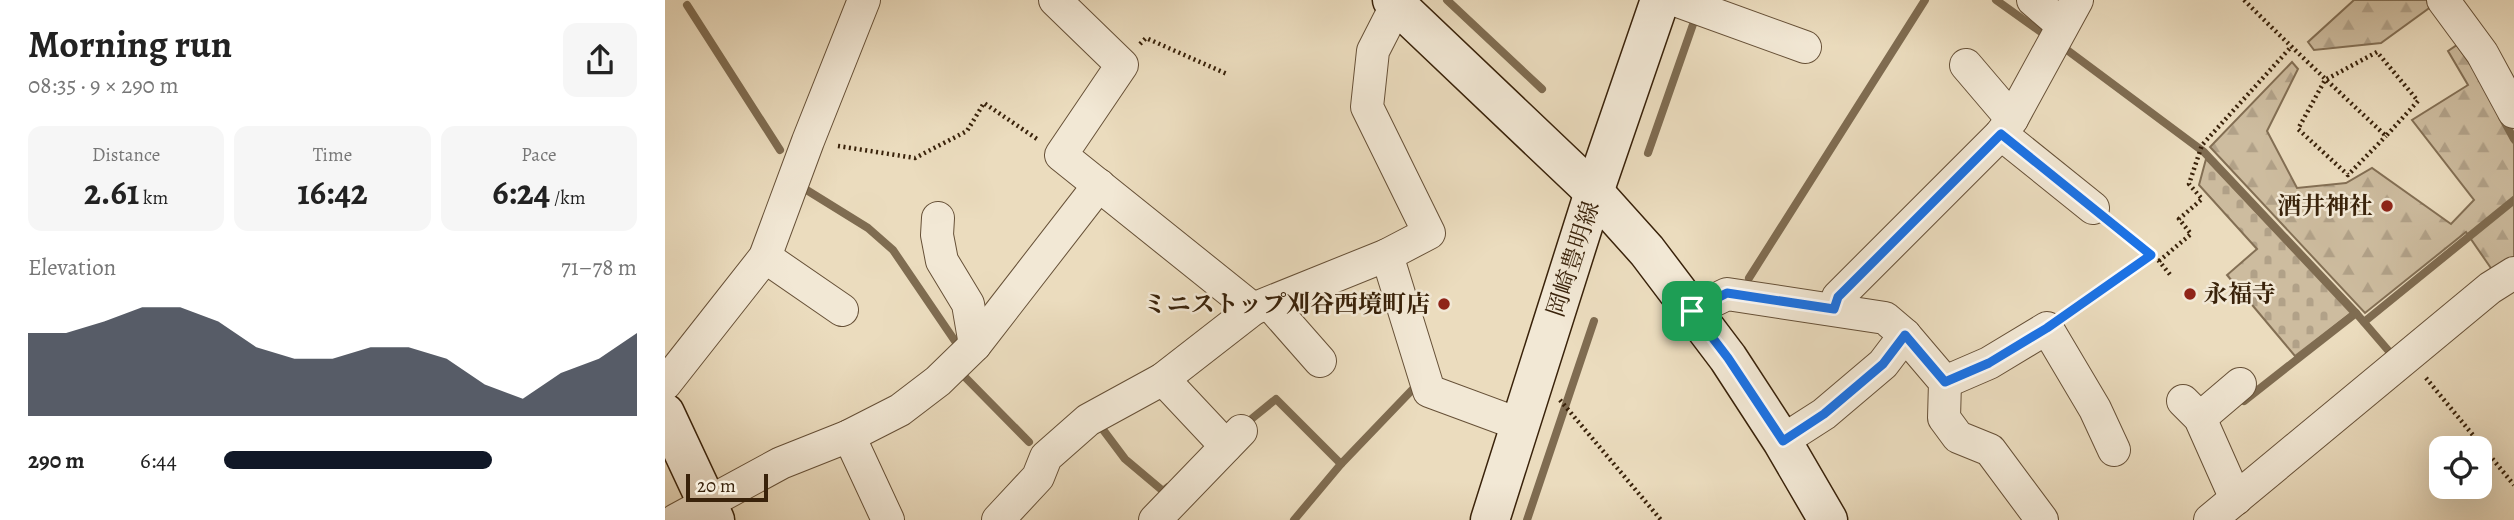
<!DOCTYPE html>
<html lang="en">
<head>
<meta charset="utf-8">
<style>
	body { margin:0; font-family:Alegreya,"Noto Serif JP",serif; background:#f6f6f6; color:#222; height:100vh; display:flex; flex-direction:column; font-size:26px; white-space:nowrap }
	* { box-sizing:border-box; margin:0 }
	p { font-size:23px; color:#767676 }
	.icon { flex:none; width:38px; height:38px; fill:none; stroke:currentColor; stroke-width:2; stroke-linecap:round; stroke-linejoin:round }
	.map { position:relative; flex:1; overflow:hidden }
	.side { display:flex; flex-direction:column; background:#fff; width:665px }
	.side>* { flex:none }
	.tools { position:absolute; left:1764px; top:436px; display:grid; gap:14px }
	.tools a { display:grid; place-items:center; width:63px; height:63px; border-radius:14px; background:#fff; box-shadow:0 7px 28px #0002; font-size:35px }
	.scale { position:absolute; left:21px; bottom:18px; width:82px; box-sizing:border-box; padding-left:7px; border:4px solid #39220a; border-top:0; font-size:19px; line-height:24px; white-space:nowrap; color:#39220a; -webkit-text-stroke:5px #f2e8d5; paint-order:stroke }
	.pin { position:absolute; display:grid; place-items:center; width:60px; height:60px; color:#fff; margin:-30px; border-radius:14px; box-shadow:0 4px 10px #0006 }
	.round { display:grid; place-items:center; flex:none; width:74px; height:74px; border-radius:14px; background:#f6f6f6 }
	.headline { display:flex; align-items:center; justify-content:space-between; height:119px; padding:0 28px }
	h1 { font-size:38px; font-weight:600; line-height:52px }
	.metrics { display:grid; grid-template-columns:repeat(3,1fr); gap:10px; height:119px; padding:7px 28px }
	.metrics div { display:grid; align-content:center; border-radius:14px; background:#f6f6f6; text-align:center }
	.metrics b { font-size:35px; font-weight:600 }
	.metrics small { font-size:19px; font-weight:400 }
	.metrics p { font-size:19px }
	.chart { height:196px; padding:14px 28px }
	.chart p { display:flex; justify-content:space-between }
	.chart svg { width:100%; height:126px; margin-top:7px; fill:#111827; opacity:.7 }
	ul { padding:0 28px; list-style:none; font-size:23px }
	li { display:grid; grid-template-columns:112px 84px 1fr; align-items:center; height:52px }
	li i { height:18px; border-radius:9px; background:#111827 }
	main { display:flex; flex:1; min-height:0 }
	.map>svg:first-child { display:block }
	.forest { fill:url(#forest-firs); stroke:#836f54; stroke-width:2 }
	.cemetery { fill:url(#cemetery-stones); stroke:#836f54; stroke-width:2 }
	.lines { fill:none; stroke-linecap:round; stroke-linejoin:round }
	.stream { stroke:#7f6c51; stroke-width:8 }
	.street-casing { stroke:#665037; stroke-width:34 }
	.secondary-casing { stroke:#39220a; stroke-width:41 }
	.path { stroke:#39220a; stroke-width:4.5; stroke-dasharray:2 3.5; stroke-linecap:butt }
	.street { stroke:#f2e8d5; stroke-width:32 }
	.secondary { stroke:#f2e8d5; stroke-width:38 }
	.route-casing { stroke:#fff; stroke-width:14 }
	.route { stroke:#1a73e8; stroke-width:9 }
	.poi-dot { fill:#8f2418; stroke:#f2e8d5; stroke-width:2.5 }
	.labels { text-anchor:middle; stroke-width:5; stroke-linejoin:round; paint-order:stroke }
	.poi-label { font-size:24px; font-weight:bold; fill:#39220a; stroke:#f2e8d5; text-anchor:end }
	.street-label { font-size:24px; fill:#39220a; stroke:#f2e8d5 }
</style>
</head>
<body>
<main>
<section class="side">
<div class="headline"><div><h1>Morning run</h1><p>08:35 · 9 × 290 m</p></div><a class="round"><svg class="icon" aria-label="share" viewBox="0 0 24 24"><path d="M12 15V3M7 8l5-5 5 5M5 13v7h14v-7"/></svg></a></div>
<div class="metrics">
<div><p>Distance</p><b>2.61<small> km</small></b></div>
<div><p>Time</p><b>16:42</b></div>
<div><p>Pace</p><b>6:24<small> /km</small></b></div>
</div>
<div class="chart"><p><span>Elevation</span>71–78 m</p>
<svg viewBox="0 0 160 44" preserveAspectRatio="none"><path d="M0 44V15L10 15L20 11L30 6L40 6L50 11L60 20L70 24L80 24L90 20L100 20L110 24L120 33L130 38L140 29L150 24L160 15V44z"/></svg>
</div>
<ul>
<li><b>290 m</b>6:44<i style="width:65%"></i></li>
</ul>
</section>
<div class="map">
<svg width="1849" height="520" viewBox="0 0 1849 520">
	<defs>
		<pattern id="forest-firs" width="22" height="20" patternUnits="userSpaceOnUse" patternTransform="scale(1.75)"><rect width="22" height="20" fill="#cdbc9f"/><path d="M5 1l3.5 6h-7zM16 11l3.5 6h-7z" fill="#b1a188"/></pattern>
		<pattern id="cemetery-stones" width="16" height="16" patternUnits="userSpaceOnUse" patternTransform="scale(1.75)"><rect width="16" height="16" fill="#cdbc9f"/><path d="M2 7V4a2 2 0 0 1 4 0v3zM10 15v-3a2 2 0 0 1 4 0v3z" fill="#b1a188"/></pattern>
	</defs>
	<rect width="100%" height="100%" fill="#ebdcbe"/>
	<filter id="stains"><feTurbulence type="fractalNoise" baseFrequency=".00286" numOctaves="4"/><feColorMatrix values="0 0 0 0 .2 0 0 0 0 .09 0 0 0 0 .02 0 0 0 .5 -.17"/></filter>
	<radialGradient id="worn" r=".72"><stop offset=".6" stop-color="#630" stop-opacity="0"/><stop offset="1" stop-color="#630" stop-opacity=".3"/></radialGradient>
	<g class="forest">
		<path d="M1689 0H1763L1767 6 1716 43 1649 50 1643 42Z"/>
		<path d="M1792 45 1812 74 1849 144V262L1830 274 1801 232 1700 313 1545 147 1627 62 1633 69 1602 131 1632 188 1681 183 1707 168 1786 224 1809 200 1747 120 1803 85 1783 51Z"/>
	</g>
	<path class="cemetery" d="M1541 159 1686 313 1630 356 1562 275 1592 249 1534 185Z"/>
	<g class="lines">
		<g class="stream">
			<path d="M782 0 877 89"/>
			<path d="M1331 0 1383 37"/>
			<path d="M22 5 115 150"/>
			<path d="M1394 44 1539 152 1691 313 1728 356"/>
			<path d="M1837 117 1849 139"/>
			<path d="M983 153 1032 13"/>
			<path d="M140 189 203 228 228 250 292 344 293 352"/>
			<path d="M1084 278 1260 0"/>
			<path d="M1699 322 1849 200"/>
			<path d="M295 372 364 442"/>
			<path d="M1579 401 1691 313"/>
			<path d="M433 423 460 459 498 491 503 487"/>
			<path d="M579 425 611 399 676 464 747 390"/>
			<path d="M629 520 676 464"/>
			<path d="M862 520 929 321"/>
		</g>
		<g class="street-casing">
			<g id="street">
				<path d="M390 0 457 65 396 155 588 309"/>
				<path d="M1010 0 1140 47"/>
				<path d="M1368 0 1397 25"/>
				<path d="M1778 0 1817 53 1849 112"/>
				<path d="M732 4 708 51 702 107 764 233 722 255 764 391 856 425"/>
				<path d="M1301 65 1347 119"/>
				<path d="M1336 134 1428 208"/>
				<path d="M273 218 272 235 277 261 303 304 310 345"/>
				<path d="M100 257 177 310"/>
				<path d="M604 303 655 361"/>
				<path d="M1169 309 1173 297 1336 134 1347 119 1412 0"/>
				<path d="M1027 311 1062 294 1220 318 1240 335 1280 382 1279 418 1293 437 1325 450 1377 520"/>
				<path d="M498 379 561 446"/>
				<path d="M1280 382 1324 363 1382 328 1430 409 1449 450"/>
				<path d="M0 384 100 257 143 141 199 0"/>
				<path d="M1518 401 1535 418 1571 499"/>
				<path d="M1535 418 1575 384"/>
				<path d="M184 436 223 520"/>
				<path d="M1117 441 1159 414 1218 364 1240 335"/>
				<path d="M11 520 116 463 184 436 235 410 273 381 310 345 434 185"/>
				<path d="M333 520 373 477 381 457 423 420 498 379 588 309 722 255"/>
				<path d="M490 520 576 431"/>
				<path d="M1545 520 1825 288 1849 273"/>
			</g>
		</g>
		<g class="secondary-casing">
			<g id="secondary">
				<path d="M727 0 929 192 982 251 1063 358 1117 441 1163 520"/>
				<path d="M0 413 50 520"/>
				<path d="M825 520 929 192 995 0"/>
			</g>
		</g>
		<g class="path">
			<path d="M1579 0C1625 46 1673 91 1721 136L1753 101 1712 52 1660 80 1633 129 1683 175 1721 136"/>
			<path d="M475 44 481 38 562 74"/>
			<path d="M173 146 250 158 302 131 319 103 372 139"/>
			<path d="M1450 226 1494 261 1507 277"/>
			<path d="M1494 261 1526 234 1514 219 1537 199 1524 184 1537 145 1626 47"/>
			<path d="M1404 313 1486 255"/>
			<path d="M1761 378 1849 485"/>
			<path d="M895 400 996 520"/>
		</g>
		<use href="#street" class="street"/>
		<use href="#secondary" class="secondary"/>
	</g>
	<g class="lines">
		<g class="route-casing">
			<path id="route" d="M1336 134 1486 255 1382 328 1324 363 1280 382 1240 335 1218 364 1159 414 1118 441 1063 358 1027 311 1062 293 1169 309 1173 297Z"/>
		</g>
		<use href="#route" class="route"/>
	</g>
	<g class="poi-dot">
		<circle cx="1722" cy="206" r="7"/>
		<circle cx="1525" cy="294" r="7"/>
		<circle cx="779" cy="304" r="7"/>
	</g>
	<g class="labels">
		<g class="poi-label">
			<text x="1708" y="214">酒井神社</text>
			<text x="1539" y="302" text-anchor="start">永福寺</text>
			<text x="765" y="312">ミニストップ刈谷西境町店</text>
		</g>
		<g class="street-label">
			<text transform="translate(908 259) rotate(-72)" y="8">岡崎豊明線</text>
		</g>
	</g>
	<rect width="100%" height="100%" filter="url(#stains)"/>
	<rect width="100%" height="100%" fill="url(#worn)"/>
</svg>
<div class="tools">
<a><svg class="icon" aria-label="locate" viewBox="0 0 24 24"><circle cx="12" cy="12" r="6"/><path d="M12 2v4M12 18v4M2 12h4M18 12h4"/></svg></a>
</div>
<div class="scale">20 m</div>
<div class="pin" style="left:1027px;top:311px;background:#1e9e55"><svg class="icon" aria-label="arrive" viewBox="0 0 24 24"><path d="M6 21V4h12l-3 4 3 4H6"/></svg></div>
</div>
</main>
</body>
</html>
